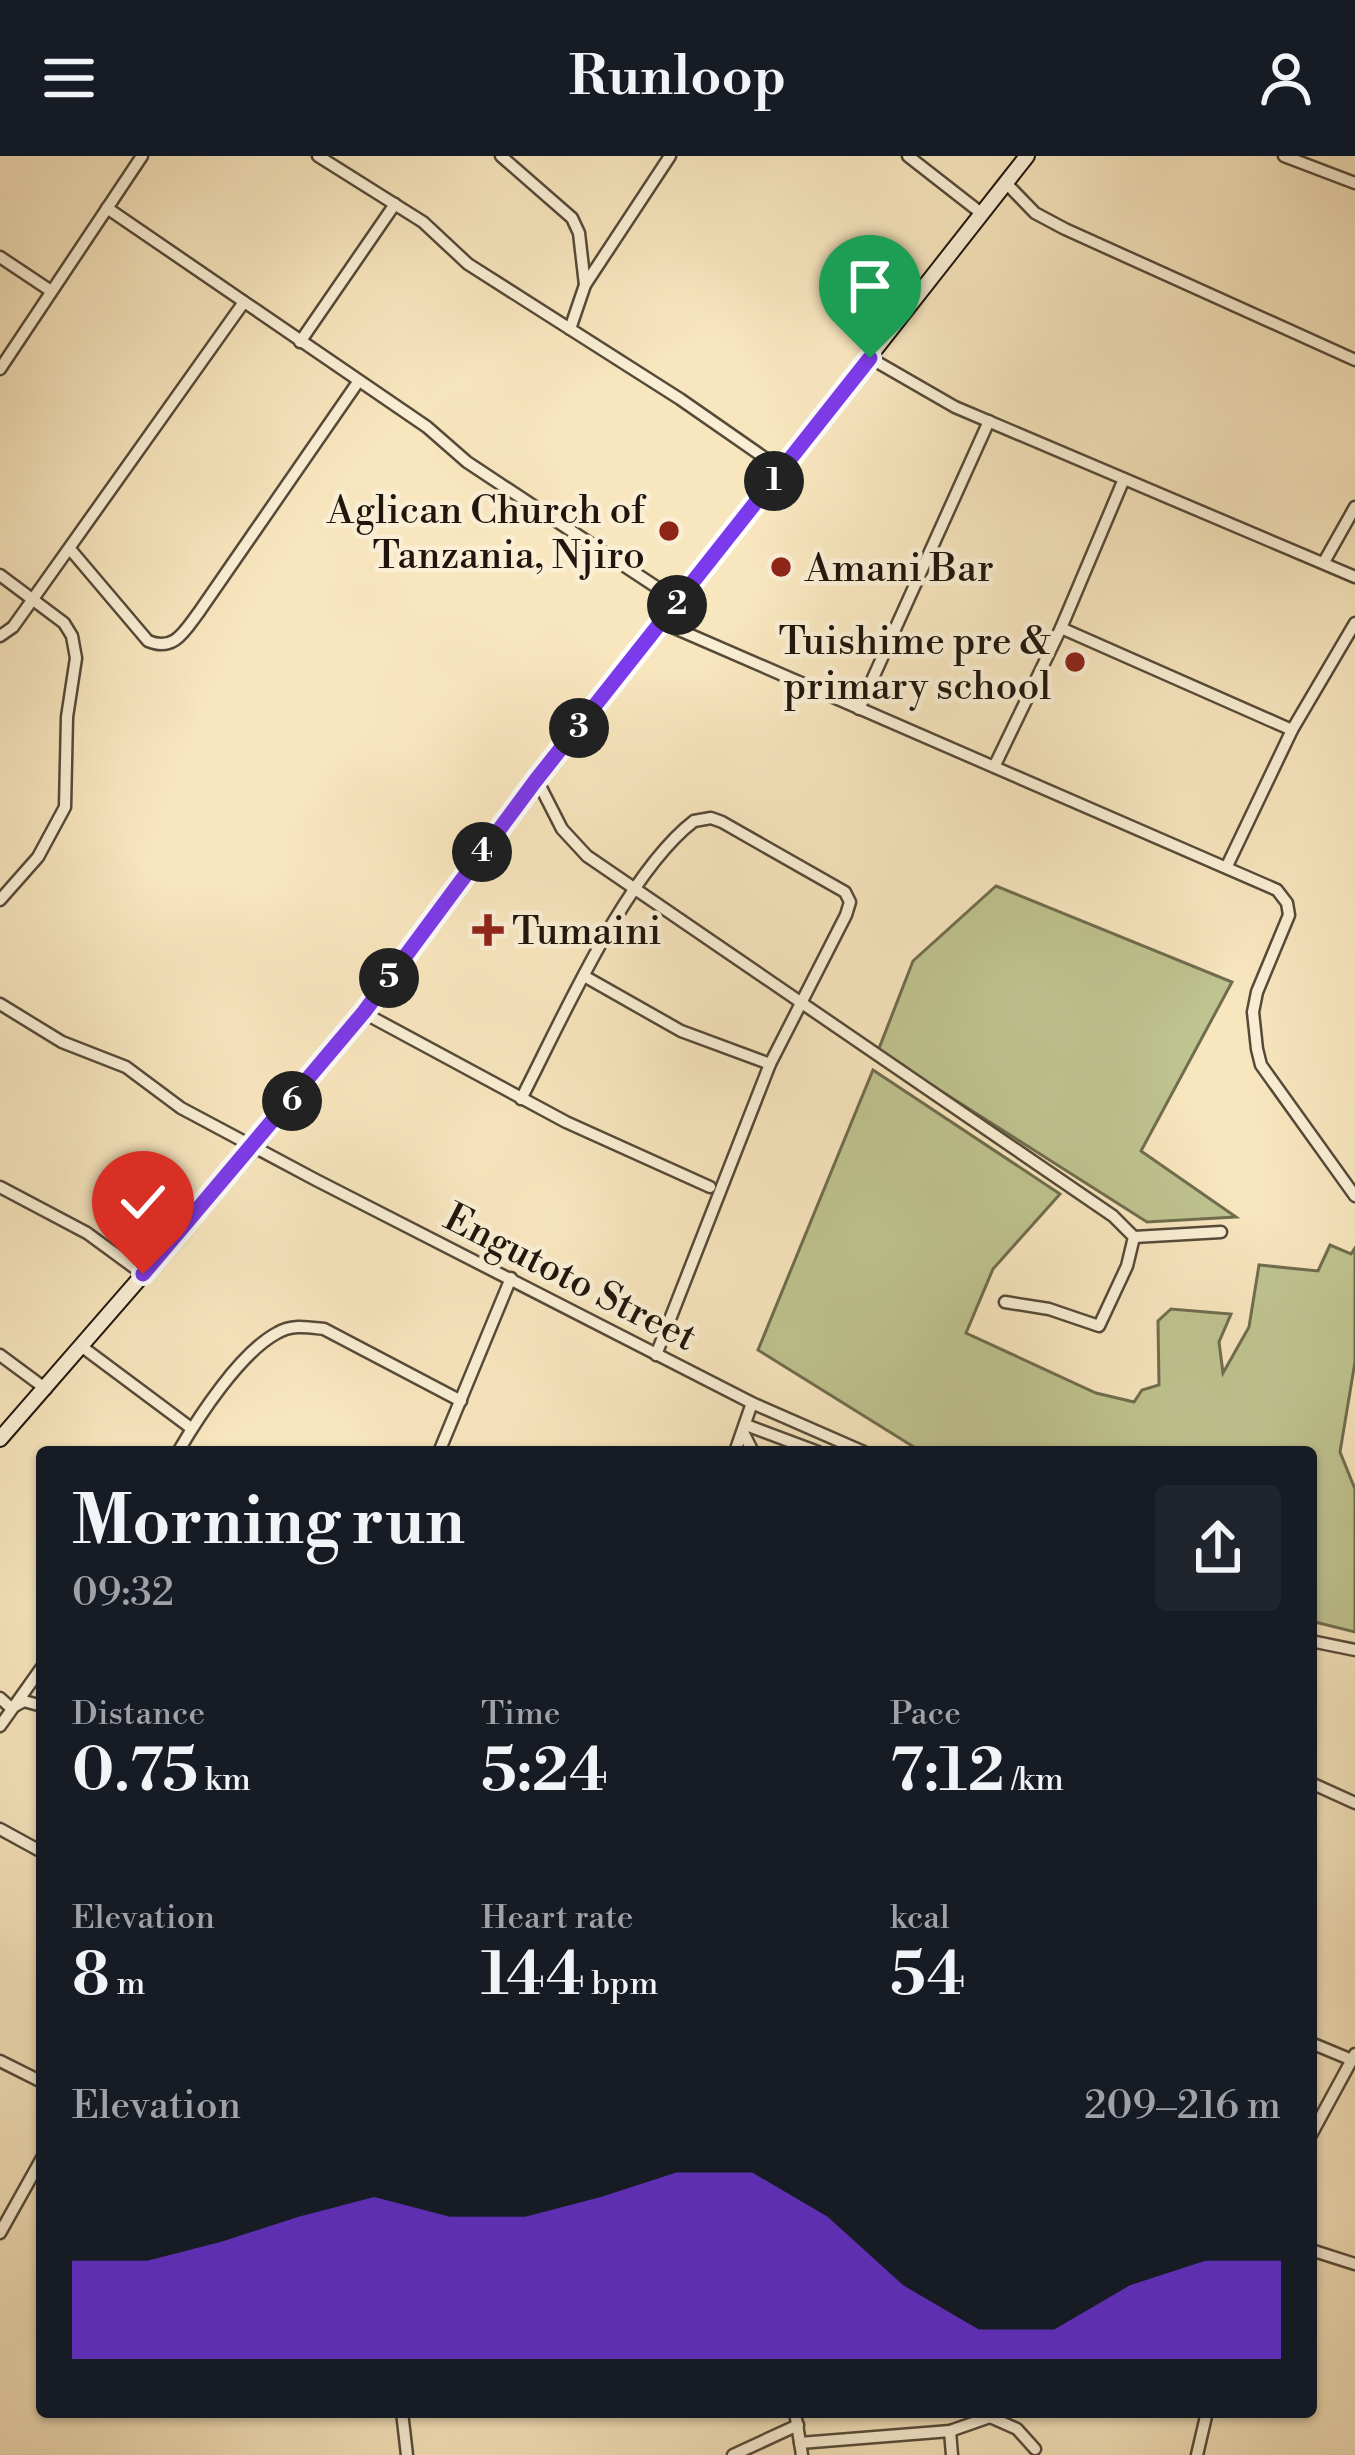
<!DOCTYPE html>
<html lang="en">
<head>
<meta charset="utf-8">
<style>
	body { margin:0; font-family:"Libre Bodoni",serif; background:#20242c; color:#f1f3f6; height:100vh; display:flex; flex-direction:column; font-size:45px; white-space:nowrap }
	* { box-sizing:border-box; margin:0 }
	p { font-size:39px; color:#9ea1a6 }
	.icon { flex:none; width:66px; height:66px; fill:none; stroke:currentColor; stroke-width:2; stroke-linecap:round; stroke-linejoin:round }
	.map { position:relative; flex:1; overflow:hidden }
	.details { position:absolute; left:36px; top:1290px; width:1281px; height:972px; display:flex; flex-direction:column; background:#171b24; border-radius:12px; box-shadow:0 3px 9px #0004 }
	.details>* { flex:none }
	.pin { position:absolute; display:grid; place-items:center; width:102px; height:102px; color:#fff; margin:-123px -51px; border-radius:50% 50% 50% 0; rotate:-45deg; box-shadow:0 0 12px #0007 }
	.pin .icon { rotate:45deg }
	.km { position:absolute; width:60px; height:60px; margin:-30px; border-radius:50%; background:#222; color:#fff; font-size:33px; line-height:60px; text-align:center }
	.round { display:grid; place-items:center; flex:none; width:126px; height:126px; border-radius:12px; background:#20242c }
	.summary { display:flex; align-items:center; justify-content:space-between; height:204px; padding:0 36px }
	h1 { font-size:66px; font-weight:600; line-height:90px }
	.figures { display:grid; grid-template-columns:repeat(3,1fr); gap:18px; height:204px; padding:12px 36px }
	.figures div { display:grid; align-content:center }
	.figures b { font-size:60px; font-weight:600 }
	.figures small { font-size:33px; font-weight:400 }
	.figures p { font-size:33px }
	.chart { height:336px; padding:24px 36px }
	.chart p { display:flex; justify-content:space-between }
	.chart svg { width:100%; height:216px; margin-top:12px; fill:#7c3aed; opacity:.7 }
	header { display:flex; justify-content:space-between; align-items:center; height:156px; padding:0 36px; background:#171b24; font-size:54px; font-weight:600 }
	.map>svg:first-child { display:block }
	.green { fill:#bfc490; stroke:#706d4e; stroke-width:3 }
	.lines { fill:none; stroke-linecap:round; stroke-linejoin:round }
	.street-casing { stroke:#564a39; stroke-width:15 }
	.secondary-casing { stroke:#20160d; stroke-width:18 }
	.street { stroke:#faefd5; stroke-width:10 }
	.secondary { stroke:#faefd5; stroke-width:14 }
	.route-casing { stroke:#fff; stroke-width:24 }
	.route { stroke:#7c3aed; stroke-width:15 }
	.poi-dot { fill:#8f2418; stroke:#faefd5; stroke-width:4.5 }
	.labels { text-anchor:middle; stroke-width:9; stroke-linejoin:round; paint-order:stroke }
	.poi-label { font-size:39px; fill:#20160d; stroke:#faefd5; text-anchor:end }
	.street-label { font-size:39px; fill:#20160d; stroke:#faefd5 }
</style>
</head>
<body>
<header><svg class="icon" aria-label="menu" viewBox="0 0 24 24"><path d="M4 6h16M4 12h16M4 18h16"/></svg>Runloop<svg class="icon" aria-label="person" viewBox="0 0 24 24"><circle cx="12" cy="8" r="4"/><path d="M4 21q1-7 8-7t8 7"/></svg></header>
<div class="map">
<svg width="1355" height="2299" viewBox="0 0 1355 2299">
	<rect width="100%" height="100%" fill="#f8e6be"/>
	<filter id="stains"><feTurbulence type="fractalNoise" baseFrequency=".00167" numOctaves="4"/><feColorMatrix values="0 0 0 0 .2 0 0 0 0 .09 0 0 0 0 .02 0 0 0 .5 -.17"/></filter>
	<radialGradient id="worn" r=".72"><stop offset=".6" stop-color="#630" stop-opacity="0"/><stop offset="1" stop-color="#630" stop-opacity=".3"/></radialGradient>
	<g class="green">
		<path d="M996 730 1232 826 1141 995 1236 1061 1147 1066 878 895 913 805Z"/>
		<path d="M873 914 1060 1038 993 1113 966 1177 1096 1237 1134 1246 1142 1234 1159 1229 1158 1165 1171 1153 1231 1158 1219 1186 1223 1217 1249 1171 1259 1109 1318 1115 1330 1089 1351 1098 1355 1092V1206L1340 1296 1355 1333V1476L1311 1465V1296H922L758 1194Z"/>
	</g>
	<g class="lines">
		<g class="street-casing">
			<g id="street">
				<path d="M318 0 423 66 468 108 680 243 782 314"/>
				<path d="M501 0 572 62 579 77 585 129"/>
				<path d="M908 0 981 57"/>
				<path d="M1284 0 1355 27"/>
				<path d="M1005 26 1035 57 1065 73 1355 204"/>
				<path d="M107 52 427 271 467 306 679 446"/>
				<path d="M0 101 51 135"/>
				<path d="M570 173 585 129 670 0"/>
				<path d="M300 186 395 48"/>
				<path d="M870 202 955 251 1355 421"/>
				<path d="M0 213 142 0"/>
				<path d="M70 393 148 485C174 496 184 476 199 456L358 226"/>
				<path d="M1324 406 1355 351"/>
				<path d="M0 419 64 467 72 480 76 502 67 561 65 651 38 701 0 744"/>
				<path d="M663 467 1277 734 1287 747 1289 759 1257 836 1253 856 1257 893 1261 909 1355 1040"/>
				<path d="M1061 472 1292 574"/>
				<path d="M0 480 13 471 244 146"/>
				<path d="M859 553 989 265"/>
				<path d="M995 609 1061 472 1124 323"/>
				<path d="M537 624 562 673 587 700 1113 1060 1134 1081 1127 1110 1099 1170 1049 1153 1005 1146"/>
				<path d="M1227 710 1292 574 1355 467"/>
				<path d="M584 820 681 875 770 908"/>
				<path d="M0 848 62 886 126 911 181 952 316 1024 752 1247 864 1296"/>
				<path d="M364 857 566 966 710 1031"/>
				<path d="M521 943C562 864 625 718 694 665L711 662 722 666 845 736 850 746 846 759 770 908 656 1199"/>
				<path d="M0 1031 87 1077 143 1118"/>
				<path d="M1134 1081 1221 1076"/>
				<path d="M81 1190 191 1272"/>
				<path d="M0 1199 46 1233"/>
				<path d="M746 1269 818 1296"/>
				<path d="M743 1276 753 1296"/>
				<path d="M178 1296C199 1260 240 1197 277 1177 292 1168 307 1171 324 1173L461 1245"/>
				<path d="M439 1296 511 1122"/>
				<path d="M735 1296 752 1247"/>
				<path d="M1311 1485 1355 1494"/>
				<path d="M0 1542 11 1552 24 1545 42 1550"/>
				<path d="M0 1570 42 1511"/>
				<path d="M1311 1627 1355 1647"/>
				<path d="M0 1673 42 1696"/>
				<path d="M1311 1887 1352 1904"/>
				<path d="M0 1905 42 1926"/>
				<path d="M1311 1979 1355 1898"/>
				<path d="M0 2077 42 2002"/>
				<path d="M1311 2094 1355 2108"/>
				<path d="M402 2256 407 2299"/>
				<path d="M795 2256 802 2299"/>
				<path d="M950 2275 952 2299"/>
				<path d="M800 2287 950 2275 990 2261 1017 2273 1035 2293"/>
				<path d="M733 2299 798 2269"/>
				<path d="M1197 2299 1207 2256"/>
			</g>
		</g>
		<g class="secondary-casing">
			<path id="secondary" d="M0 1283 254 991 364 857 537 624 1027 0"/>
		</g>
		<use href="#street" class="street"/>
		<use href="#secondary" class="secondary"/>
	</g>
	<g class="lines">
		<g class="route-casing">
			<path id="route" d="M143 1118 364 856 536 624 870 202"/>
		</g>
		<use href="#route" class="route"/>
	</g>
	<g class="poi-dot">
		<circle cx="669" cy="375" r="12"/>
		<circle cx="781" cy="411" r="12"/>
		<circle cx="1075" cy="506" r="12"/>
		<path d="M482 756h12v12h12v12h-12v12h-12v-12h-12v-12h12z"/>
	</g>
	<g class="labels">
		<g class="poi-label">
			<text x="645" y="367">Aglican Church of<tspan x="645" dy="45">Tanzania, Njiro</tspan></text>
			<text x="805" y="425" text-anchor="start">Amani Bar</text>
			<text x="1051" y="498">Tuishime pre &amp;<tspan x="1051" dy="45">primary school</tspan></text>
			<text x="512" y="788" text-anchor="start">Tumaini</text>
		</g>
		<g class="street-label">
			<text transform="translate(571 1120) rotate(27)" y="14">Engutoto Street</text>
		</g>
	</g>
	<rect width="100%" height="100%" filter="url(#stains)"/>
	<rect width="100%" height="100%" fill="url(#worn)"/>
</svg>
<div class="pin" style="left:870px;top:202px;background:#1e9e55"><svg class="icon" aria-label="arrive" viewBox="0 0 24 24"><path d="M6 21V4h12l-3 4 3 4H6"/></svg></div>
<div class="pin" style="left:143px;top:1118px;background:#d93025"><svg class="icon" aria-label="check" viewBox="0 0 24 24"><path d="M5 12l5 5 9-10"/></svg></div>
<b class="km" style="left:774px;top:325px">1</b>
<b class="km" style="left:677px;top:449px">2</b>
<b class="km" style="left:579px;top:572px">3</b>
<b class="km" style="left:482px;top:696px">4</b>
<b class="km" style="left:389px;top:822px">5</b>
<b class="km" style="left:292px;top:945px">6</b>
<section class="details">
<div class="summary"><div><h1>Morning run</h1><p>09:32</p></div><a class="round"><svg class="icon" aria-label="share" viewBox="0 0 24 24"><path d="M12 15V3M7 8l5-5 5 5M5 13v7h14v-7"/></svg></a></div>
<div class="figures">
<div><p>Distance</p><b>0.75<small> km</small></b></div>
<div><p>Time</p><b>5:24</b></div>
<div><p>Pace</p><b>7:12<small> /km</small></b></div>
</div>
<div class="figures">
<div><p>Elevation</p><b>8<small> m</small></b></div>
<div><p>Heart rate</p><b>144<small> bpm</small></b></div>
<div><p>kcal</p><b>54</b></div>
</div>
<div class="chart"><p><span>Elevation</span>209–216 m</p>
<svg viewBox="0 0 160 44" preserveAspectRatio="none"><path d="M0 44V24L10 24L20 20L30 15L40 11L50 15L60 15L70 11L80 6L90 6L100 15L110 29L120 38L130 38L140 29L150 24L160 24V44z"/></svg>
</div>
</section>
</div>
</body>
</html>
